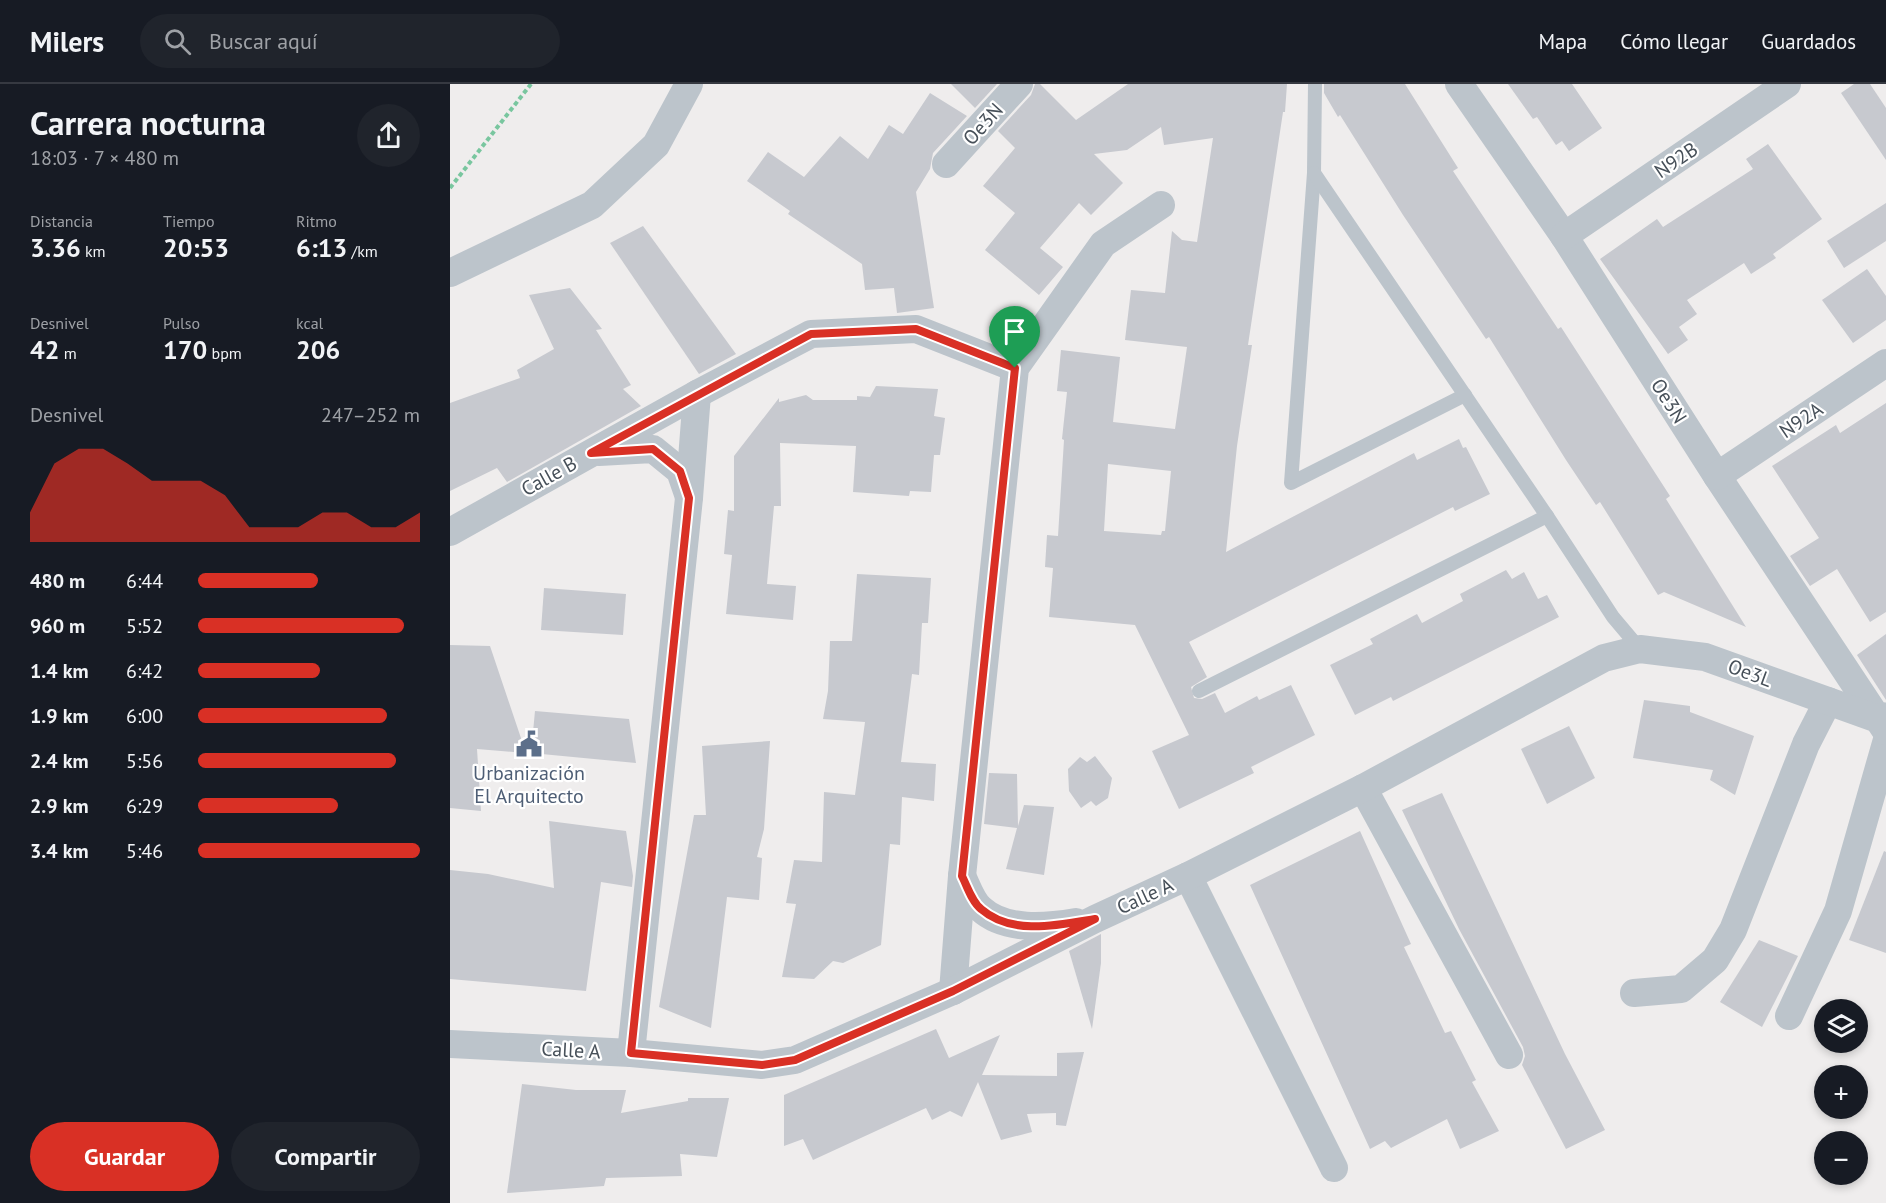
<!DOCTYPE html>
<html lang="es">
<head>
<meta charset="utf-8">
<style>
	body { margin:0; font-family:"PT Sans",sans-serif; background:#20242c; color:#f1f3f6; height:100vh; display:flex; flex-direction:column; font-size:22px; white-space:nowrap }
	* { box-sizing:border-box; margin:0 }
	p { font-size:20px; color:#9ea1a6 }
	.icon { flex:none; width:33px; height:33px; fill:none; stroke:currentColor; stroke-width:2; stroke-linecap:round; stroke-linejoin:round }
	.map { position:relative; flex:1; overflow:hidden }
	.side { display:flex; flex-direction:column; background:#171b24; width:450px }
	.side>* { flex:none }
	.buttons { position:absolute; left:1364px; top:915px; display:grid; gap:12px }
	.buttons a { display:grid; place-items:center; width:54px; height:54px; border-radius:50%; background:#171b24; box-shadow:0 3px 9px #0003; font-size:30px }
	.pin { position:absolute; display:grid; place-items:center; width:51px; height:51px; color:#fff; margin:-62px -26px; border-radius:50% 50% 50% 0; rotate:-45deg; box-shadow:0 0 6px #0007 }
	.pin .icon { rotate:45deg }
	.round { display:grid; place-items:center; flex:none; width:63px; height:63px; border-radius:32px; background:#20242c }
	.overview { display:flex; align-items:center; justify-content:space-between; height:102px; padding:0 30px }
	h1 { font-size:33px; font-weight:600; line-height:45px }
	.stats { display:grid; grid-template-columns:repeat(3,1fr); gap:9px; height:102px; padding:6px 30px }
	.stats div { display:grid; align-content:center }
	.stats b { font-size:26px; font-weight:600 }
	.stats small { font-size:16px; font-weight:400 }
	.stats p { font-size:16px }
	.chart { height:168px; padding:12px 30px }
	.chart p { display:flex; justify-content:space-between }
	.chart svg { width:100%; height:108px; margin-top:6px; fill:#d93025; opacity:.7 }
	.cta { display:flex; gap:12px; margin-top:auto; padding:12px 30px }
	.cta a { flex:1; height:69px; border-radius:36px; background:#d93025; color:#fff; font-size:24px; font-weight:600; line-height:69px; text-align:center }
	.cta a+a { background:#20242c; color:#f1f3f6 }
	ul { padding:0 30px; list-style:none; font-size:20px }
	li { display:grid; grid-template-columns:96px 72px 1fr; align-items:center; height:45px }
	li i { height:15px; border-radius:8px; background:#d93025 }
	header { display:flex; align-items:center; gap:36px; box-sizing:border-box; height:84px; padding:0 30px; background:#171b24; border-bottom:2px solid #363941 }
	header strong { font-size:28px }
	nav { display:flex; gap:33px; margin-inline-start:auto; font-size:21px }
	.search { width:420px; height:54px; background:#20242c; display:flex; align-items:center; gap:15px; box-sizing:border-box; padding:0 21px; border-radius:33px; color:#9ea1a6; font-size:22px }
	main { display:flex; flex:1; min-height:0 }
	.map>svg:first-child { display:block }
	.building { fill:#c7c9cf; fill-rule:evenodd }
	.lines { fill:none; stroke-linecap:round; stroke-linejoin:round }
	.path { stroke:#79c69f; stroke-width:4; stroke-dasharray:4.5 3; stroke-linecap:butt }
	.lane { stroke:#bcc4cb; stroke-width:14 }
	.street { stroke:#bcc4cb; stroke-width:28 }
	.route-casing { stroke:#fff; stroke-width:12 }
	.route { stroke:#d93025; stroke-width:8 }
	.labels { text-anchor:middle; stroke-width:4.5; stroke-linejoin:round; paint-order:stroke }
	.street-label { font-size:20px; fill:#475059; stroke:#fff }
	.service-label { font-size:20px; fill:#4e5e75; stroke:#fff }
</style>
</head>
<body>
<header>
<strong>Milers</strong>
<div class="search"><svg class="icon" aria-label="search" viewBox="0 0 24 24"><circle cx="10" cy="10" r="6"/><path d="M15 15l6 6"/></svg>Buscar aquí</div>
<nav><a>Mapa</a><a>Cómo llegar</a><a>Guardados</a></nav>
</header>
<main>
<section class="side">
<div class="overview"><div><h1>Carrera nocturna</h1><p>18:03 · 7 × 480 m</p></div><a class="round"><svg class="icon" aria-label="share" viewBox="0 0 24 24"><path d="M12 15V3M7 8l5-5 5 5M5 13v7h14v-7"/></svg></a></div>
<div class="stats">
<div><p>Distancia</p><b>3.36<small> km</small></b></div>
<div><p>Tiempo</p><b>20:53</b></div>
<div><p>Ritmo</p><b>6:13<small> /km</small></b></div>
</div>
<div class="stats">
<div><p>Desnivel</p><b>42<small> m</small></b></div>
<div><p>Pulso</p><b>170<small> bpm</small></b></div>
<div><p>kcal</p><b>206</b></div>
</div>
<div class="chart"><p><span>Desnivel</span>247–252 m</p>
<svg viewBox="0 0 160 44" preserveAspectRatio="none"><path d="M0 44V32L10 12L20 6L30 6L40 12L50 19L60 19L70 19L80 25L90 38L100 38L110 38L120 32L130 32L140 38L150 38L160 32V44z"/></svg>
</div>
<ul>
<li><b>480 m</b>6:44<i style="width:54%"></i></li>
<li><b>960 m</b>5:52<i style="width:93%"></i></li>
<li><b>1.4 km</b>6:42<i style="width:55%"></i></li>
<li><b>1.9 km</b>6:00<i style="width:85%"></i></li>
<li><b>2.4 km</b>5:56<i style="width:89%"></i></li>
<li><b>2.9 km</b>6:29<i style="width:63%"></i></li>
<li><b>3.4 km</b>5:46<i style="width:100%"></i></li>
</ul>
<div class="cta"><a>Guardar</a><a>Compartir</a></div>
</section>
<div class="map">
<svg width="1436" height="1119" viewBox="0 0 1436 1119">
	<rect width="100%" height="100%" fill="#efeded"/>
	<g class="building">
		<path d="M501 0H547L525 24Z"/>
		<path d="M585 0H590L626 36 678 0H837L835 28H833L798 261H802L787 362 776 468 964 369 967 376 1009 355 1013 364 1016 363 1040 410 1005 427 1003 423 739 558 757 593 741 603 744 614 752 615 765 609 775 629 807 612 809 616 841 601 865 651 801 683 804 689 729 725 702 667 739 651 685 541 599 533 603 484 595 483 597 451 608 452 614 356 612 355 617 308 607 307 611 266 670 273 663 338 725 345 737 263 675 256 681 206 715 209 722 147 732 156 747 158 763 54 714 61 711 43 677 66 644 70 673 99 641 131 629 119 590 164 613 183 589 211 535 166 565 129 533 102 565 64 548 47 581 11ZM658 380 721 387 715 447H712L711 451 654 447Z"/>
		<path d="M874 0H955L1008 84 1003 87 1108 245 1111 243 1220 412 1216 415 1296 543 1214 508 1208 511 1150 418 1146 421 1116 376 1039 253 1036 255 953 131 890 31 888 33 874 9Z"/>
		<path d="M1058 0H1122L1152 44 1119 67 1112 57 1106 61 1087 33 1083 35Z"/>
		<path d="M1404 0H1420L1436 24V76L1391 9Z"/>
		<path d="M480 9 517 32 483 69 480 85 466 108 484 224 447 229 444 204 415 206 412 180 338 130 340 127 297 97 318 68 354 93 390 52 418 75 439 41 453 50Z"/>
		<path d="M1318 60 1372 135 1323 170 1326 174 1301 190 1294 179 1237 216 1247 230 1229 243 1238 256 1218 270 1150 175 1207 135 1213 143 1303 85 1296 75Z"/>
		<path d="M1436 119V157L1394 184 1377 157Z"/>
		<path d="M193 142 286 270 249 290 160 159Z"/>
		<path d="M1417 185 1436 212V236L1403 259 1372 216Z"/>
		<path d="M120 204 152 245 146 246 181 301 173 305 191 322 57 398 47 384 0 407V319L70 294 67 286 104 265 79 211Z"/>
		<path d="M426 302 488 305 484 332 495 334 490 371H484L481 408 460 407 459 412 403 408 406 362 330 359 331 422H324L317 500 346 502 343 536 276 530 282 471 274 470 278 426 284 427V372L329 314V318L356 311 363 316H407V312L420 313Z"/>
		<path d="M1436 319V528L1420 538 1387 485 1360 502 1340 472 1369 454 1322 382 1386 341 1390 349Z"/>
		<path d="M1056 486 1062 495 1074 488 1088 515 1097 511 1109 533 943 617 941 613 905 631 880 581 923 560 920 555 967 530 972 539 1013 517 1010 510Z"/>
		<path d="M407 490 481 494 478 539H472L469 591 462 590 451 678 486 680 484 717 452 713 450 761 440 760 431 861 393 879 383 877 364 895 332 893 346 820 336 819 344 776 372 778 374 708 405 711 415 638 373 635 378 607 380 557H402Z"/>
		<path d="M94 504 176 510 173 551 91 546Z"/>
		<path d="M1436 550V616L1407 571Z"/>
		<path d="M0 561 40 562 76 669 27 665 31 727 0 724Z"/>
		<path d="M1194 616 1240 622V628L1304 652 1285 711 1260 696 1263 686 1183 674Z"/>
		<path d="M85 627 179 635 186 679 81 669Z"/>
		<path d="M1119 642 1145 694 1097 720 1071 665Z"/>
		<path d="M320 657 314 745 307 773 312 774 309 816 277 813 261 944 209 923 244 731H256L252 662Z"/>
		<path d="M645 672 662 694 658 714 646 722 641 717 631 724 619 707 618 685 630 673 637 678Z"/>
		<path d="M539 689 567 690 568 742 574 721 604 723 594 791 556 785 567 744 534 740Z"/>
		<path d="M992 709 1115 970 1155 1046 1116 1065 1072 981 1075 972 1073 963 1009 845 952 726Z"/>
		<path d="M99 737 176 747 183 792 182 803 151 798 136 907 0 895V786L38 790 104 804Z"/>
		<path d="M910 747 961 860 954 863 995 949 1001 947 1026 996 1022 998 1049 1047 1010 1065 997 1035 941 1064 935 1057 920 1065 800 801Z"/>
		<path d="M1434 767 1436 768V869L1399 856Z"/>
		<path d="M651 850V879L642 945 619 867Z"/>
		<path d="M1309 856 1348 872 1312 943 1270 918Z"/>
		<path d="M486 945 499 974 550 951 532 991 607 992V969L634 968 616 1042 606 1041V1029L577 1030 582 1048 551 1056 528 998 512 1033 500 1027 482 1036 476 1024 363 1076 353 1055 334 1062V1011Z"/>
		<path d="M72 1000 126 1006H176L171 1029 238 1017V1014H279L267 1073 230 1070 232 1092 156 1094 154 1102 57 1109Z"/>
	</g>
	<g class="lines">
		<path class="path" d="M0 104 81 0"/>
		<g class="lane">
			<path d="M865 0 864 89 841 399 1015 311"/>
			<path d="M864 89 1097 432 1163 533 1190 565"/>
			<path d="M749 607 1097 432"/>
		</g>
		<g class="street">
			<path d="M1009 0 1114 152 1267 392 1428 635 1432 632"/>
			<path d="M496 80 569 0"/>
			<path d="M1114 152 1337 0"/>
			<path d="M0 189 142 121 206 61 239 0"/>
			<path d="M149 368 203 365 230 387 239 413"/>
			<path d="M1267 392 1436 279"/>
			<path d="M0 448 247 310 361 250 466 245 565 284"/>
			<path d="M913 704 1059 971"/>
			<path d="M512 792C517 802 522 818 531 825 555 847 596 843 626 838"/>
			<path d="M738 792 884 1084"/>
			<path d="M503 907 512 792 565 284 653 160 711 121"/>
			<path d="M1184 909 1231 905 1265 876 1283 846 1356 660 1378 617"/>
			<path d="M1339 932 1388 827 1436 659"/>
			<path d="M0 960 181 969 312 981 345 976 503 907 645 835 738 792 913 704 1154 574 1190 565 1255 573 1428 635 1436 647"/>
			<path d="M181 969 239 414 247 310"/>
		</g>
	</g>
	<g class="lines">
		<g class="route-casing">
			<path id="route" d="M466 245 565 284 512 792C517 802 522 818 531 825 562 852 609 841 645 835L503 907 345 976 312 981 181 969 239 414 230 387 203 365 141 369 361 250Z"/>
		</g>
		<use href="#route" class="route"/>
	</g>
	<defs>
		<g id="civic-bare" transform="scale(2.07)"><path d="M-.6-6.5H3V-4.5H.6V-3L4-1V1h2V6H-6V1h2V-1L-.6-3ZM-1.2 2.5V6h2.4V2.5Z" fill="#5c6f8a" stroke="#fff" stroke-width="2.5" paint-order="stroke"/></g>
	</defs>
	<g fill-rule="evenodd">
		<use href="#civic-bare" x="79" y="660"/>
	</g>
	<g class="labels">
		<g class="street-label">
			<text transform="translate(533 40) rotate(-48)" y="7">Oe3N</text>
			<text transform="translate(1226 76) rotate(-34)" y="7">N92B</text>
			<text transform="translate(1219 317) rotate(58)" y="7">Oe3N</text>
			<text transform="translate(1351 336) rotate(-34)" y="7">N92A</text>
			<text transform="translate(99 392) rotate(-29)" y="7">Calle B</text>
			<text transform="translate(1300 589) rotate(20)" y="7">Oe3L</text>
			<text transform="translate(695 812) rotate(-25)" y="7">Calle A</text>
			<text transform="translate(121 966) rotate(3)" y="7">Calle A</text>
		</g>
		<g class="service-label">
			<text x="79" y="696">Urbanización<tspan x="79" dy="23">El Arquitecto</tspan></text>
		</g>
	</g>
</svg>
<div class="buttons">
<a><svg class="icon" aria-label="layers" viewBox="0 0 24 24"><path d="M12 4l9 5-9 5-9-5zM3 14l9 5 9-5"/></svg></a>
<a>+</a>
<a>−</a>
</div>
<div class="pin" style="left:565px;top:284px;background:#1e9e55"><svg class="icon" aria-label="arrive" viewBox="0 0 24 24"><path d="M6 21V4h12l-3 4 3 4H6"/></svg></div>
</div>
</main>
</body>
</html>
